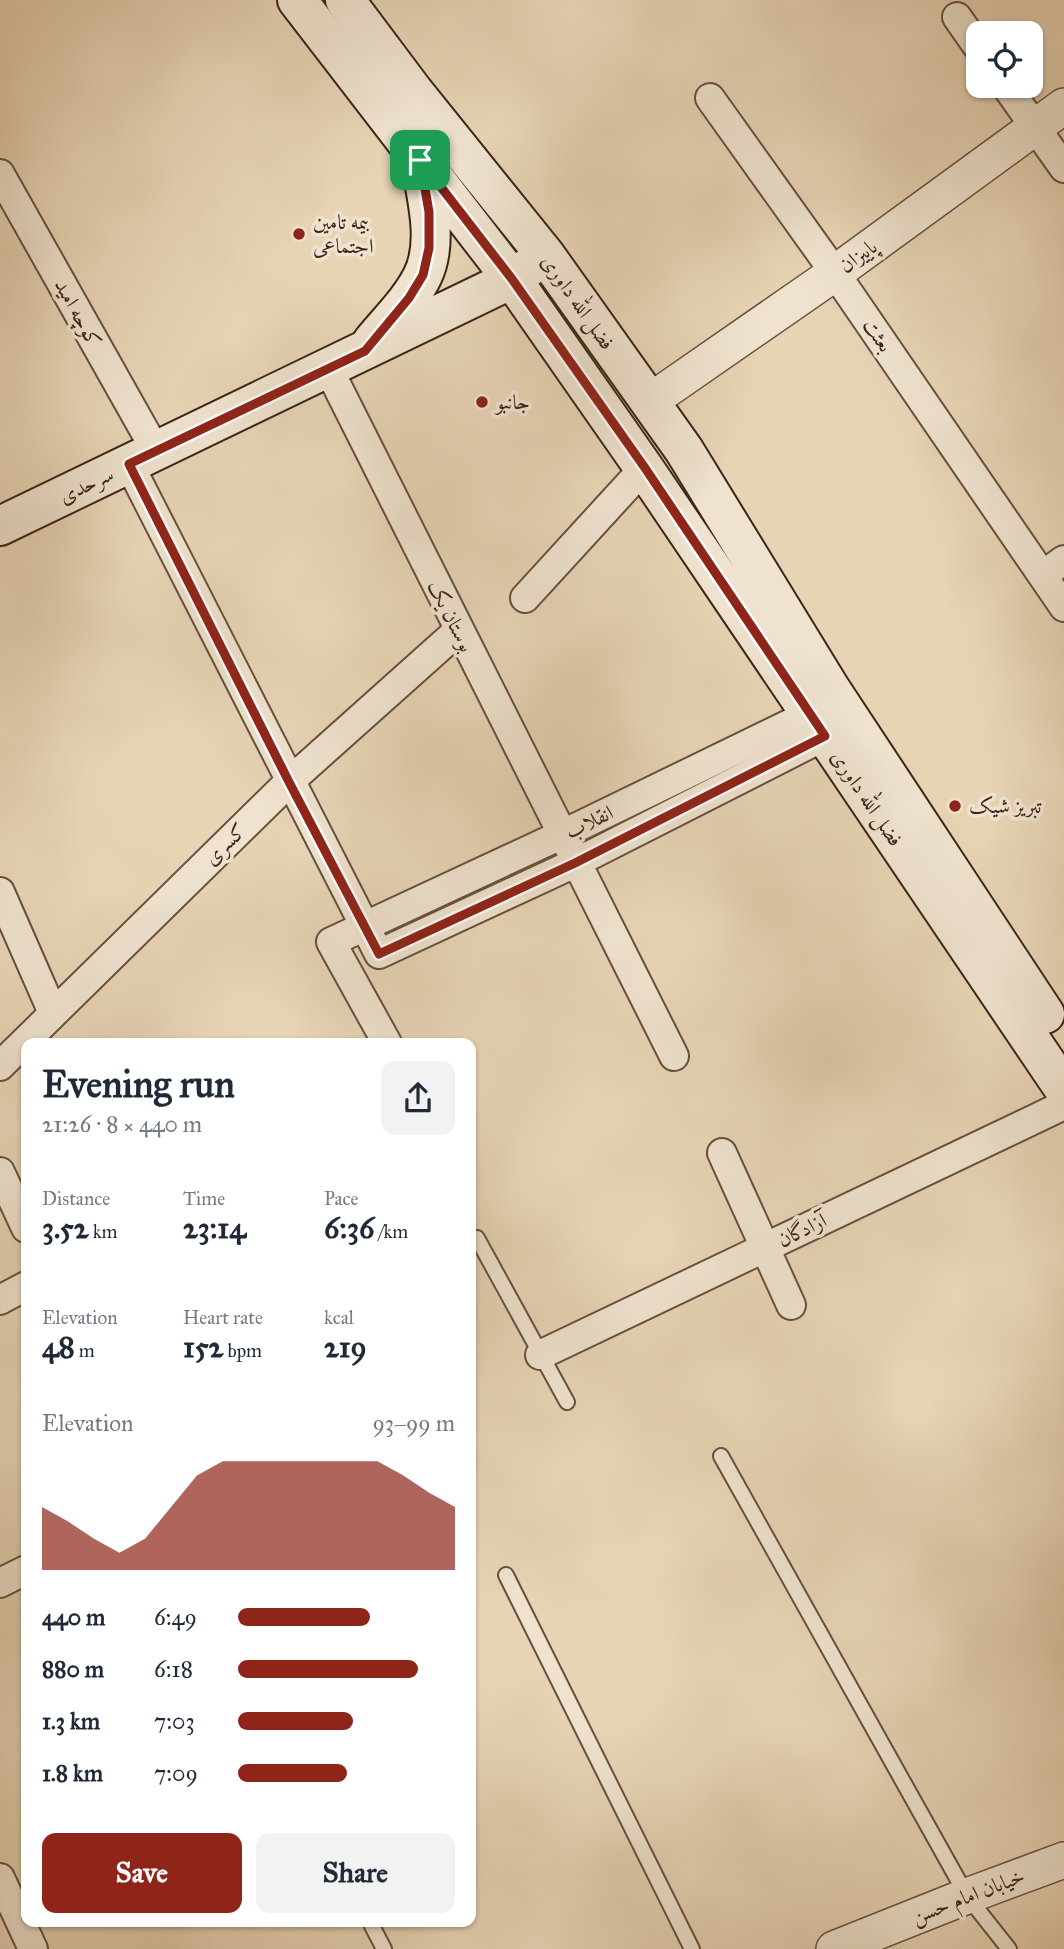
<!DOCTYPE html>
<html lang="en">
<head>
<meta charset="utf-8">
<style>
	body { margin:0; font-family:"IM FELL Great Primer",Amiri,serif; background:#f2f2f3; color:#1f2937; height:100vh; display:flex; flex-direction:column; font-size:26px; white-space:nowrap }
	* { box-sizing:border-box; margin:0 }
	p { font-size:23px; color:#747a83 }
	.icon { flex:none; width:38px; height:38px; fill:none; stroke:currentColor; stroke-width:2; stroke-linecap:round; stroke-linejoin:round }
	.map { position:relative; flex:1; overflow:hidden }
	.details { position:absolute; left:21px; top:1038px; width:455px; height:889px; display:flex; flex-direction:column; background:#fff; border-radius:14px; box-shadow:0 2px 5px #0004 }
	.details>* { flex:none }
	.fabs { position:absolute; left:966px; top:21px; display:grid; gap:14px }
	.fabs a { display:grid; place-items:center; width:77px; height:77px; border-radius:14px; background:#fff; box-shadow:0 2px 5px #0004; font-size:35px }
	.pin { position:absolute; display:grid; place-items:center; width:60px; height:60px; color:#fff; margin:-30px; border-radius:14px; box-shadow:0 4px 10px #0006 }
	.round { display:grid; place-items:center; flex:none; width:74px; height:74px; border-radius:14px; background:#f2f2f3 }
	.overview { display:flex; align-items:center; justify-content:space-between; height:119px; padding:0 21px }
	h1 { font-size:38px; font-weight:700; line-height:52px }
	.stats { display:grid; grid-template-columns:repeat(3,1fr); gap:10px; height:119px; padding:7px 21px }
	.stats div { display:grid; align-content:center }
	.stats b { font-size:30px; font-weight:700 }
	.stats small { font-size:19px; font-weight:400 }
	.stats p { font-size:19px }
	.chart { height:196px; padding:14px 21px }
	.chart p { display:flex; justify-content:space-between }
	.chart svg { width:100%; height:126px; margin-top:7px; fill:#8f2418; opacity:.7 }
	.action { display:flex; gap:14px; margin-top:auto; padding:14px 21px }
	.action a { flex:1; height:80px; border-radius:14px; background:#8f2418; color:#fff; font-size:28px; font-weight:700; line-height:80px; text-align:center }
	.action a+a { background:#f2f2f3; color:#1f2937 }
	ul { padding:0 21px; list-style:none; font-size:23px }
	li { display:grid; grid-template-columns:112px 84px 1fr; align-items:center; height:52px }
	li i { height:18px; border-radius:9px; background:#8f2418 }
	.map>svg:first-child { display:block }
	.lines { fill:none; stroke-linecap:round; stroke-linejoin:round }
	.service-casing { stroke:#67503f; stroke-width:18 }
	.minor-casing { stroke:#67503f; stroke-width:32 }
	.tertiary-casing { stroke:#67503f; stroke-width:38 }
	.secondary-casing { stroke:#3c2418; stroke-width:42 }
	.service { stroke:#efe3cf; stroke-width:14 }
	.minor { stroke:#efe3cf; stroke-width:28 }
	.tertiary { stroke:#efe3cf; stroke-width:35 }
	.secondary { stroke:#efe3cf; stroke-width:38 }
	.route-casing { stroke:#fff; stroke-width:14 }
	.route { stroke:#8f2418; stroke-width:9 }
	.poi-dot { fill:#8f2418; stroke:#efe3cf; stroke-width:2.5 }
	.labels { text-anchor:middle; stroke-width:7; stroke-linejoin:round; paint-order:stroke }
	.poi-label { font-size:21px; fill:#3c2418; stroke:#efe3cf; text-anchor:start }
	.street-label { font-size:21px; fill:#3c2418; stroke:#efe3cf }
</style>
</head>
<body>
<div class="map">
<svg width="1064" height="1949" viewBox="0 0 1064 1949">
	<rect width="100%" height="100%" fill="#e7d4b5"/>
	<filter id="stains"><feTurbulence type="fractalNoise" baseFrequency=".00286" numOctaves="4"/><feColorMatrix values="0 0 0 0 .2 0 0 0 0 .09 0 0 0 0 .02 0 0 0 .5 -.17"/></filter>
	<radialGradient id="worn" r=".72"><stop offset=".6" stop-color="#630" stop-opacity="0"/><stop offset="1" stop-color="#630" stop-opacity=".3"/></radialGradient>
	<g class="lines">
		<g class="service-casing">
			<g id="service">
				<path d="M477 1238 567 1402"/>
				<path d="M721 1456 967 1896 1009 1949"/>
				<path d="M506 1575 692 1949"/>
				<path d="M370 1922 384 1949"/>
			</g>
		</g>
		<g class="minor-casing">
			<g id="minor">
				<path d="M957 17 978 47"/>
				<path d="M1006 86 1064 168"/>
				<path d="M710 98 835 273 1064 607"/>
				<path d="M0 174 156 451"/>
				<path d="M328 368 674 1056"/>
				<path d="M129 464 379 954 575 863 825 736"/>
				<path d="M1043 575 1064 560"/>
				<path d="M525 598 644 468"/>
				<path d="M0 892 53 1013"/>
				<path d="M387 1043 331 942 561 835 810 714"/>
				<path d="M0 1066 289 782 459 630"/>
				<path d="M722 1153 791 1305"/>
				<path d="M0 1172 26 1228"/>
				<path d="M0 1300 26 1286"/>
				<path d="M540 1355 1064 1105"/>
				<path d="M0 1583 26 1570"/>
				<path d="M0 1878 33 1949"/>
			</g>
		</g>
		<g class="tertiary-casing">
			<g id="tertiary">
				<path d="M649 402 835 273 1064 106"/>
				<path d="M834 1949 967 1896 1064 1860"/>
			</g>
		</g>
		<g class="secondary-casing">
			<g id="secondary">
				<path d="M297 0 512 279 644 468 1064 1089"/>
				<path d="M345 0 414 92 546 256 684 450 830 688 1045 1014"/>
				<path d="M372 342C389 321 410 301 422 277 439 244 427 199 421 165"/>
				<path d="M0 526 512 279 532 265"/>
			</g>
		</g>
		<use href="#service" class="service"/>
		<use href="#minor" class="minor"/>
		<use href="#tertiary" class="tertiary"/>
		<use href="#secondary" class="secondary"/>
	</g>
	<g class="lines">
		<g class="route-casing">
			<path id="route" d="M420 160 512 279 645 468 825 736 575 863 379 954 289 782 129 464 365 351 409 298 423 275 429 248V212Z"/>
		</g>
		<use href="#route" class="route"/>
	</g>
	<g class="poi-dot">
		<circle cx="299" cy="234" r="7"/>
		<circle cx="482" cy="402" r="7"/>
		<circle cx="955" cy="806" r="7"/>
	</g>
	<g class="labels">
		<g class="poi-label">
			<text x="313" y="229">بیمه تامین<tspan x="313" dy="24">اجتماعی</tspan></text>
			<text x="496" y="409">جانبو</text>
			<text x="969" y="813">تبریز شیک</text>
		</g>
		<g class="street-label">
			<text transform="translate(858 256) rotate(-36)" y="7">پاییزان</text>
			<text transform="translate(578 302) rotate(55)" y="7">فضل الله داوری</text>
			<text transform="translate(78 313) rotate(61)" y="7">کوچه امید</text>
			<text transform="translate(878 335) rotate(55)" y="7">بعثت</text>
			<text transform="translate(86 485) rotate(-26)" y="7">سرحدی</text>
			<text transform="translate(451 616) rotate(63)" y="7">بوستان یک</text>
			<text transform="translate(867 798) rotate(56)" y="7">فضل الله داوری</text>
			<text transform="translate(589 822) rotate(-26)" y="7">انقلاب</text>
			<text transform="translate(225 844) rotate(-44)" y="7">کسری</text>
			<text transform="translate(802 1230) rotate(-26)" y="7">آزادگان</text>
			<text transform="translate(968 1896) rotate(-21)" y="7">خیابان امام حسن</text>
		</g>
	</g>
	<rect width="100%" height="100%" filter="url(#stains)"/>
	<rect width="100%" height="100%" fill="url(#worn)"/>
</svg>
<div class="fabs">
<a><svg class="icon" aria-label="locate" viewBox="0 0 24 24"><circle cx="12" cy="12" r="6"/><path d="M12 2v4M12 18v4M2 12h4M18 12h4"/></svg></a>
</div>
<div class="pin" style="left:420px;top:160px;background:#1e9e55"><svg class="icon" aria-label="arrive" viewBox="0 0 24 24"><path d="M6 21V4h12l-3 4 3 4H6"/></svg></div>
<section class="details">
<div class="overview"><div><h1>Evening run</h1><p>21:26 · 8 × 440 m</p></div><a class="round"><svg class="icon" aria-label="share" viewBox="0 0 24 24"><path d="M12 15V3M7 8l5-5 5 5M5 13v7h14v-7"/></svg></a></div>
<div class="stats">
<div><p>Distance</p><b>3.52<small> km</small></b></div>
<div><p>Time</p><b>23:14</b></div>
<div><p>Pace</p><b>6:36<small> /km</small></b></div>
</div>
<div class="stats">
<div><p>Elevation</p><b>48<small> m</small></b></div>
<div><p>Heart rate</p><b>152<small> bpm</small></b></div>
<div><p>kcal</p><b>219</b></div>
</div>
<div class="chart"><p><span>Elevation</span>93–99 m</p>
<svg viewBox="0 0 160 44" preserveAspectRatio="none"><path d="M0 44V22L10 27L20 33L30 38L40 33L50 22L60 11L70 6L80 6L90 6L100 6L110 6L120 6L130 6L140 11L150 17L160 22V44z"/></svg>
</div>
<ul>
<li><b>440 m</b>6:49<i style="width:61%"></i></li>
<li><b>880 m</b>6:18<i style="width:83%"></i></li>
<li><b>1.3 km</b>7:03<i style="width:53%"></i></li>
<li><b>1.8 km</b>7:09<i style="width:50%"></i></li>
</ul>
<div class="action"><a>Save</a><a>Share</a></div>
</section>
</div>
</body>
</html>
